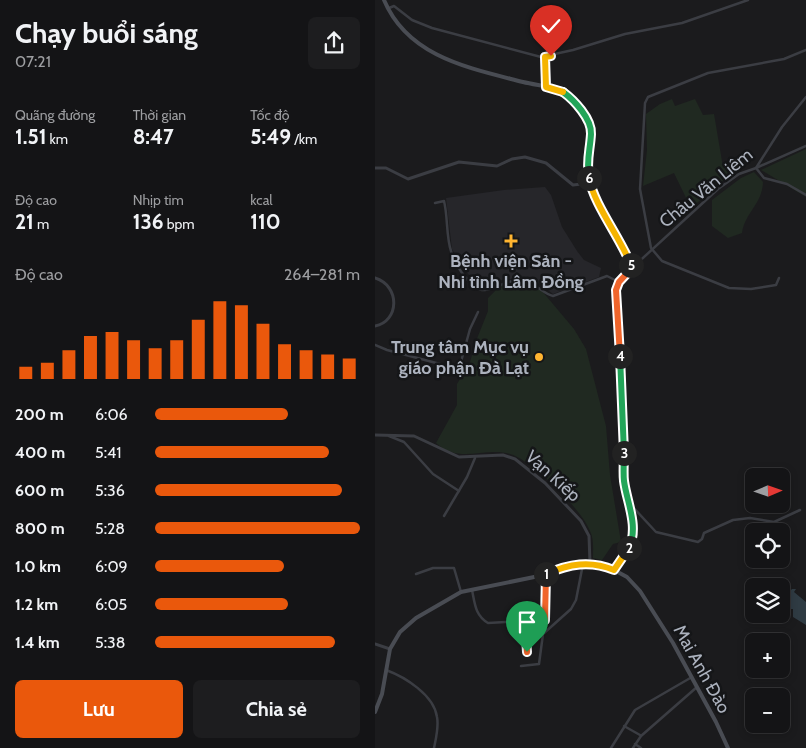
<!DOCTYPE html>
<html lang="vi">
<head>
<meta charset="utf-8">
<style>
	body { margin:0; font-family:Cabin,sans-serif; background:#1d1d1f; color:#f1f3f6; height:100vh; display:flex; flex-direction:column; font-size:19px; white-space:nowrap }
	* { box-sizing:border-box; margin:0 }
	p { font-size:16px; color:#9d9ea1 }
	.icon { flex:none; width:28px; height:28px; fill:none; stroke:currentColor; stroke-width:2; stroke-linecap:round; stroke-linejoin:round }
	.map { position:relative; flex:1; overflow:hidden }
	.panel { display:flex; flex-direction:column; background:#141416; width:375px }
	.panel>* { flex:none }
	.needle { width:32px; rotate:88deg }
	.tools { position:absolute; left:370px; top:468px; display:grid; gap:10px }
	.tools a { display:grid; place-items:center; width:45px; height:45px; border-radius:8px; background:#141416; box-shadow:0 2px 8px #0003,0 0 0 1px #333335; font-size:25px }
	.pin { position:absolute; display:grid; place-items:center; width:42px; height:42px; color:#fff; margin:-51px -21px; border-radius:50% 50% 50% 0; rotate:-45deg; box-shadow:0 0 5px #0007 }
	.pin .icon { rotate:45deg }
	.km { position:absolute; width:25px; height:25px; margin:-12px; border-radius:50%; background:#222; color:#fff; font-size:14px; line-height:25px; text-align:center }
	.round { display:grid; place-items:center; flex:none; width:52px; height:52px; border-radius:8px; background:#1d1d1f }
	.head { display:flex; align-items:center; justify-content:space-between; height:85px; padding:0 15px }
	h1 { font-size:28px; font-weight:700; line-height:38px }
	.metrics { display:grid; grid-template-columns:repeat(3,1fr); gap:8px; height:85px; padding:5px 15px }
	.metrics div { display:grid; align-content:center }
	.metrics b { font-size:21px; font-weight:700 }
	.metrics small { font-size:14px; font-weight:400 }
	.metrics p { font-size:14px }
	.chart { height:140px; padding:10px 15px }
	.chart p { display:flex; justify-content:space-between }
	.chart svg { width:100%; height:90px; margin-top:5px; stroke:#ea580c; stroke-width:6 }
	.primary-button { display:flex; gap:10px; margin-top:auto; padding:10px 15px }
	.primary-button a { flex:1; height:58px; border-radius:8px; background:#ea580c; color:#fff; font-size:20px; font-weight:700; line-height:58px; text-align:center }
	.primary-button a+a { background:#1d1d1f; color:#f1f3f6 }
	ul { padding:0 15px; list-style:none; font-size:16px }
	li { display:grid; grid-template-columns:80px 60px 1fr; align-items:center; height:38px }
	li i { height:12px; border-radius:6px; background:#ea580c }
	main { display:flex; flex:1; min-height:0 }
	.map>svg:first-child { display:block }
	.built { fill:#26262a }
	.green { fill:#202921 }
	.water { fill:#2f3b43 }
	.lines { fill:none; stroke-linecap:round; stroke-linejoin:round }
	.minor { stroke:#3b3d43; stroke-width:2.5 }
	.tertiary { stroke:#3b3d43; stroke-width:3 }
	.secondary { stroke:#494c53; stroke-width:4 }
	.split-1-casing { stroke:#fff; stroke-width:10 }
	.split-2-casing { stroke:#fff; stroke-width:10 }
	.split-3-casing { stroke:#fff; stroke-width:10 }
	.split-4-casing { stroke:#fff; stroke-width:10 }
	.split-5-casing { stroke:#fff; stroke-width:10 }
	.split-6-casing { stroke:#fff; stroke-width:10 }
	.split-7-casing { stroke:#fff; stroke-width:10 }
	.split-8-casing { stroke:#fff; stroke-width:10 }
	.split-1 { stroke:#f0652b; stroke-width:6 }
	.split-2 { stroke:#f5b400; stroke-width:6 }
	.split-3 { stroke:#22a559; stroke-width:6 }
	.split-4 { stroke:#22a559; stroke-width:6 }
	.split-5 { stroke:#f0652b; stroke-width:6 }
	.split-6 { stroke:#f5b400; stroke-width:6 }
	.split-7 { stroke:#22a559; stroke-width:6 }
	.split-8 { stroke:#f5b400; stroke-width:6 }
	.poi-dot { fill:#ffb531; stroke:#151618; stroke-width:2 }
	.labels { text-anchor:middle; stroke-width:5; stroke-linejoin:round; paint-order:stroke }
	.street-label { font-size:18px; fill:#acb2be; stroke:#151618 }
	.poi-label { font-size:18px; font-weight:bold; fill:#acb2be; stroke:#151618 }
</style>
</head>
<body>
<main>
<section class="panel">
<div class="head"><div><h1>Chạy buổi sáng</h1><p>07:21</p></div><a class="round"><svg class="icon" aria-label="share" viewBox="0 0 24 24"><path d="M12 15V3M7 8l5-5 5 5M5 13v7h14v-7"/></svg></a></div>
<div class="metrics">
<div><p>Quãng đường</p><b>1.51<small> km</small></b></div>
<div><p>Thời gian</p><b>8:47</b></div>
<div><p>Tốc độ</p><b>5:49<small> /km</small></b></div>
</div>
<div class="metrics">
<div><p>Độ cao</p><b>21<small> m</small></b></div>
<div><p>Nhịp tim</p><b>136<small> bpm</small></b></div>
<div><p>kcal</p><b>110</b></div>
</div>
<div class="chart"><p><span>Độ cao</span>264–281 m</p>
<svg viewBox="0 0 160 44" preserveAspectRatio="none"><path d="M5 44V38M15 44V36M25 44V30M35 44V23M45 44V21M55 44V25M65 44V29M75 44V25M85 44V15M95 44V6M105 44V8M115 44V17M125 44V27M135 44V30M145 44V32M155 44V34"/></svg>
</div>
<ul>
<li><b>200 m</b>6:06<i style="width:65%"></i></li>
<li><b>400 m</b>5:41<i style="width:85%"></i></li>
<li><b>600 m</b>5:36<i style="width:91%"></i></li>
<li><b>800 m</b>5:28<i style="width:100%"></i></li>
<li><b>1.0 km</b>6:09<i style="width:63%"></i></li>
<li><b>1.2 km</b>6:05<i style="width:65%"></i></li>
<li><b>1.4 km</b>5:38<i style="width:88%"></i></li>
</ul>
<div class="primary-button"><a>Lưu</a><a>Chia sẻ</a></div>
</section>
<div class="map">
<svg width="431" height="748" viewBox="0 0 431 748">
	<rect width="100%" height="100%" fill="#1b1b1d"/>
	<path class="built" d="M170 187 176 195 187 227 202 251 209 260 226 268 224 277 178 294 165 284 146 279H129L110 288 103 285 87 267 77 249 71 198 129 190Z"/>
	<g class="green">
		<path d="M297 99 300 106 320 99 328 115 339 114 348 167 356 169 357 173 316 208 299 173 268 186 272 150 271 114 285 104Z"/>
		<path d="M431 149V197L386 170Z"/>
		<path d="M379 172 388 182C387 205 370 212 367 233L353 238 337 226V200L366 178Z"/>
		<path d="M138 283 151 284 167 291 199 329 211 349 231 426 235 475 246 542 238 544 227 560 218 558C218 549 219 539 215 531 207 510 157 460 135 454 109 446 86 465 61 443L82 405V384L95 362 101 341 113 311V298L125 286Z"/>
	</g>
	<path class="water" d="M417 589H421L419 592 431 602V625L418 617V609H413L410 596Z"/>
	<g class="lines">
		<g class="minor">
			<path d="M14 8 19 6 37 20 57 28 166 57 198 50 250 34 307 23 373 0"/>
			<path d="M170 57 171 87"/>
			<path d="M431 146 381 168 389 178 412 184 431 195"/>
			<path d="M60 203 69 201C73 217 71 236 76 251 79 263 96 291 110 290 123 289 130 279 148 281 161 283 168 294 178 296L232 276 244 282"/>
			<path d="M257 268 343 189 364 174 381 168 407 127 431 97"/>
			<path d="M404 278 401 285 376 289 354 288 287 261 276 248 265 189 270 103 273 97 333 73 409 59 431 50"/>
			<path d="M0 345 12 350 84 369 95 329 103 312"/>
			<path d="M14 436 29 442 58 474 84 491"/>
			<path d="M255 504 281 532 323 542 327 539 329 533 358 520 375 518 399 522 425 510"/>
			<path d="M69 516 92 477 100 458"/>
			<path d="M41 574 58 568H79L86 592"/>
			<path d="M97 590C100 604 100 615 113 623L169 620 170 575"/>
			<path d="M150 622 152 652"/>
			<path d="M146 666 164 664 168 634 196 609 201 600 208 564"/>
			<path d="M11 670C30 677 59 695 62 717 64 727 61 738 59 748"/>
			<path d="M249 726 265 735"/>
			<path d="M260 744 266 748"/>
			<path d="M236 748 260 710 317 677"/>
			<path d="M258 748 266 736 322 687"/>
		</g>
		<g class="tertiary">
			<path d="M0 168H11L33 179 84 162 122 166 137 159 150 157 171 163 198 185 215 183"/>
			<path d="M0 278C26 286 24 322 0 326"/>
			<path d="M0 435 39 436 84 457 128 455 140 459 170 483 206 521 214 536 215 563"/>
			<path d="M0 644 15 649"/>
		</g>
		<g class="secondary">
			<path d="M9 0C33 57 94 68 148 82 160 85 174 86 185 90L196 99 214 123 216 134 212 158 215 183 247 244 257 268 244 282 240 300 249 447V478L257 516 258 538 251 553 239 570"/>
			<path d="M0 712 7 694 15 649 25 632 41 618 86 592 169 575 194 565 215 563 239 570 252 577 265 591 298 643 341 722 353 748"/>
		</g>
	</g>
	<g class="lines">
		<g class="split-1-casing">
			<path id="split-1" d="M152 652 150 622 170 620 171 574"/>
		</g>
		<g class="split-2-casing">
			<path id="split-2" d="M171 574C194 564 215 560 239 570L254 548"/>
		</g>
		<g class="split-3-casing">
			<path id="split-3" d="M249 453C249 462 248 472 249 481 252 503 264 526 254 548"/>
		</g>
		<g class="split-4-casing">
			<path id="split-4" d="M245 356 249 453"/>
		</g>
		<g class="split-5-casing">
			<path id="split-5" d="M245 356 241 290 244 282 257 268 256 265"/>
		</g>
		<g class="split-6-casing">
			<path id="split-6" d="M214 178C219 205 245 237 256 265"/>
		</g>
		<g class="split-7-casing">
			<path id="split-7" d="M188 92C199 100 217 119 216 134 215 151 211 161 214 178"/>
		</g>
		<g class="split-8-casing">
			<path id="split-8" d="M176 56 170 57 171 87 188 92"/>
		</g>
		<use href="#split-1" class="split-1"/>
		<use href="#split-2" class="split-2"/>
		<use href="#split-3" class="split-3"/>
		<use href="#split-4" class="split-4"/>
		<use href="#split-5" class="split-5"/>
		<use href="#split-6" class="split-6"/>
		<use href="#split-7" class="split-7"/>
		<use href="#split-8" class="split-8"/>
	</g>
	<g class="poi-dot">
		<path d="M133.5 233.5h5v5h5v5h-5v5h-5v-5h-5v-5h5z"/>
		<circle cx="164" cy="357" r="5"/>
	</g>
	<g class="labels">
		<g class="street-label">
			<text transform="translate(331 188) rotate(-39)" y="6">Châu Văn Liêm</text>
			<text transform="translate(178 476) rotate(42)" y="6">Vạn Kiếp</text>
			<text transform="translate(327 669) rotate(61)" y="6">Mai Anh Đào</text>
		</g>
		<g class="poi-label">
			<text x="136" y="267">Bệnh viện Sản -<tspan x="136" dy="21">Nhi tỉnh Lâm Đồng</tspan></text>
			<text x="154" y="353" text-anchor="end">Trung tâm Mục vụ<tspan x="154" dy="21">giáo phận Đà Lạt</tspan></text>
		</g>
	</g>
</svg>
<div class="tools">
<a><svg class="needle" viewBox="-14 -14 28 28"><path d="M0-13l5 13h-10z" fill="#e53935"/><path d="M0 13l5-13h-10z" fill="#9d9ea1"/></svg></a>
<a><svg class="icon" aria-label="locate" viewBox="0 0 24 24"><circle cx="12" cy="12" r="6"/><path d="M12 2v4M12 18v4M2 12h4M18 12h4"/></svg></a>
<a><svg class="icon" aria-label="layers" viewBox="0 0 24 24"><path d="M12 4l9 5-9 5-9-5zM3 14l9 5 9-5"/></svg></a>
<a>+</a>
<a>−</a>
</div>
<div class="pin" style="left:152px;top:652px;background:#1e9e55"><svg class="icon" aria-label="arrive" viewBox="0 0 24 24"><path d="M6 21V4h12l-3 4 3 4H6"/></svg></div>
<div class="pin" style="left:176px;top:56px;background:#d93025"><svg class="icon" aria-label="check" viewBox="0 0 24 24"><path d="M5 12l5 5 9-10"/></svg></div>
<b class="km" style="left:171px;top:574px">1</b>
<b class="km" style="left:254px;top:548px">2</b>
<b class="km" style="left:249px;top:453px">3</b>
<b class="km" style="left:245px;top:356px">4</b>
<b class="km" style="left:256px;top:265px">5</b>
<b class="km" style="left:214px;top:178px">6</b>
</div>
</main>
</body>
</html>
